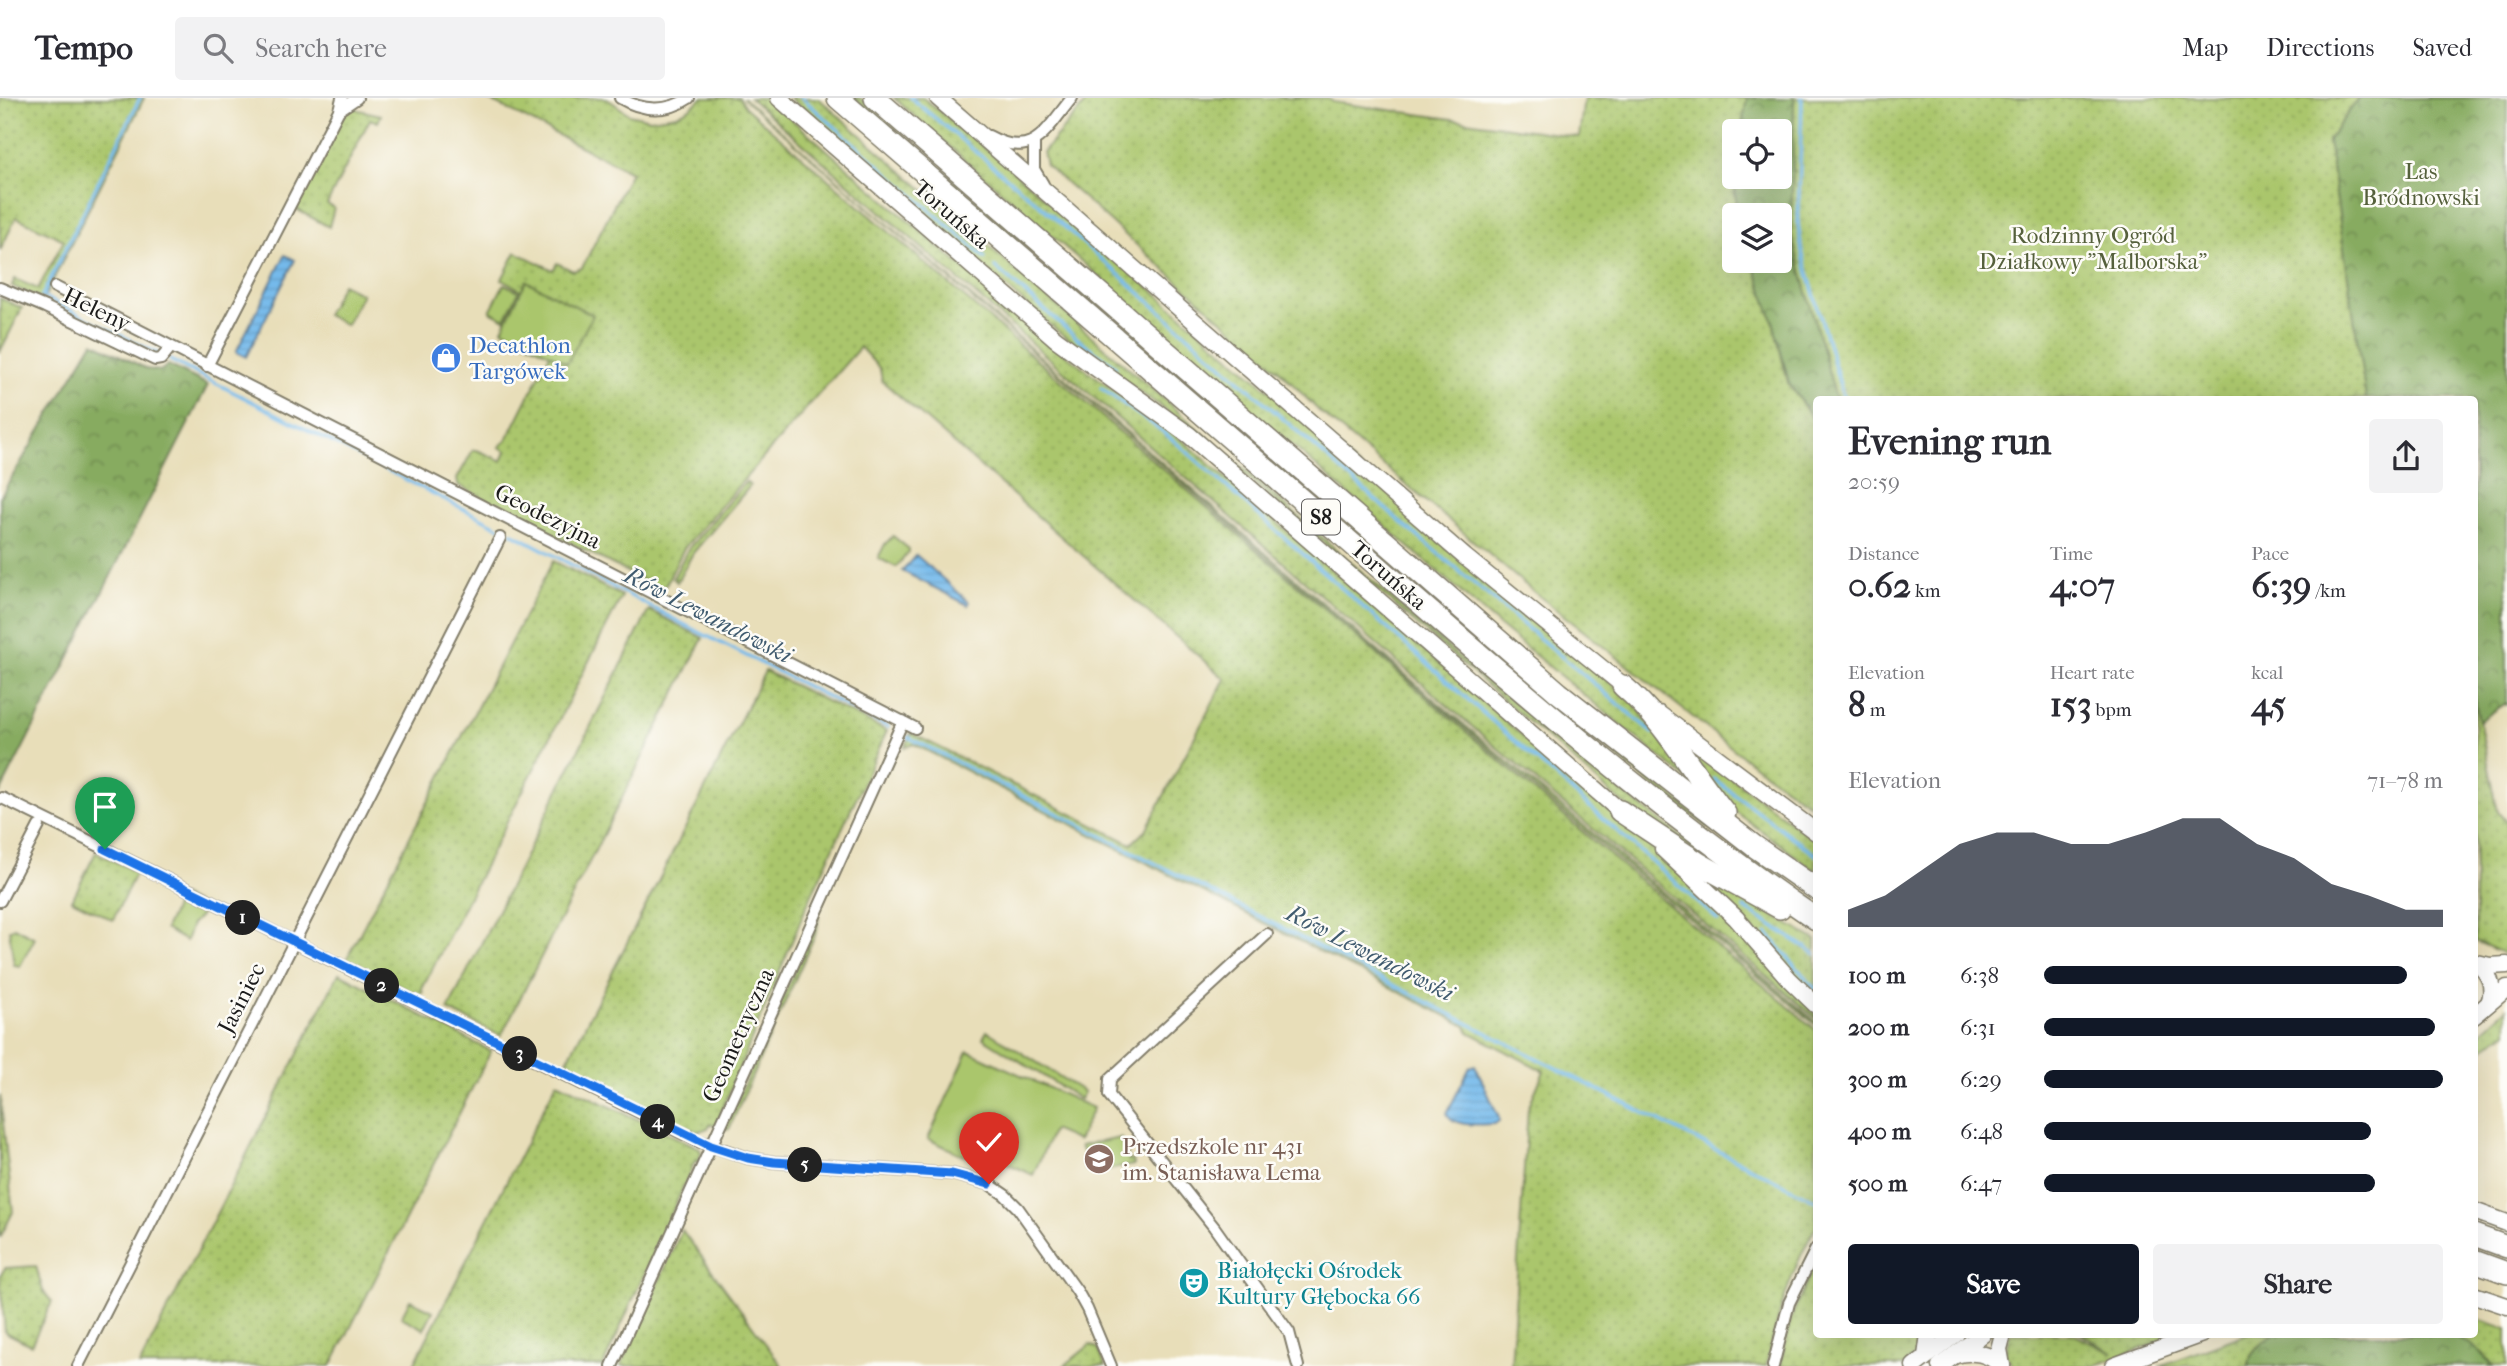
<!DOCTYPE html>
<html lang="en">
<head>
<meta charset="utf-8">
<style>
	body { margin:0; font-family:"IM FELL French Canon",serif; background:#f2f2f3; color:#2b2b33; height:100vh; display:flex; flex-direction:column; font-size:26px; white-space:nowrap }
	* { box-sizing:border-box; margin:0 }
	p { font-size:23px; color:#7c7c81 }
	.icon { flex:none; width:38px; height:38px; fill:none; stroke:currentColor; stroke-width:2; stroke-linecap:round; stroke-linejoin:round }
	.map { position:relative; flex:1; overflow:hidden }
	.sheet { position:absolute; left:1813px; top:298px; width:665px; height:942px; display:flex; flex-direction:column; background:#fff; border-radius:7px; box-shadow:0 7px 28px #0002 }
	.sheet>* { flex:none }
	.buttons { position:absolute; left:1722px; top:21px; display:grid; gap:14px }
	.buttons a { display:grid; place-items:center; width:70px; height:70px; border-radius:7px; background:#fff; box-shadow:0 7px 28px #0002; font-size:35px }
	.pin { position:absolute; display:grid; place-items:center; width:60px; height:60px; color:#fff; margin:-72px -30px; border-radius:50% 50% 50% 0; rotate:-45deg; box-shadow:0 0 7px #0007 }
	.pin .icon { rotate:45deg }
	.km { position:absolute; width:35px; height:35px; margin:-18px; border-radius:50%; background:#222; color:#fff; font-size:19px; line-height:35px; text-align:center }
	.round { display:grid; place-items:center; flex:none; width:74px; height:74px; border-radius:7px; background:#f2f2f3 }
	.overview { display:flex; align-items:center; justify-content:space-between; height:119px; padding:0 35px }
	h1 { font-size:38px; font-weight:700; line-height:52px }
	.stats { display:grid; grid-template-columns:repeat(3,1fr); gap:10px; height:119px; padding:7px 35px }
	.stats div { display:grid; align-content:center }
	.stats b { font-size:35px; font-weight:700 }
	.stats small { font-size:19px; font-weight:400 }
	.stats p { font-size:19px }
	.chart { height:196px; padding:14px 35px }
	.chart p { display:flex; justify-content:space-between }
	.chart svg { width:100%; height:126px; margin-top:7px; fill:#111827; opacity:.7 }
	.button { display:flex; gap:14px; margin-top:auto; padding:14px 35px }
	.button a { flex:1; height:80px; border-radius:7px; background:#111827; color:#fff; font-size:28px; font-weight:700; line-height:80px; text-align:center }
	.button a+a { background:#f2f2f3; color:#2b2b33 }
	ul { padding:0 35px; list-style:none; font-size:23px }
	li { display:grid; grid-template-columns:112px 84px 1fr; align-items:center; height:52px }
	li i { height:18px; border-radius:9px; background:#111827 }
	header { display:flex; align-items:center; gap:42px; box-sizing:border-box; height:98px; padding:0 35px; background:#fff; border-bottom:2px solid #e1e1e2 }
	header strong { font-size:33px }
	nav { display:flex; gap:38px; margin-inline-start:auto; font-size:24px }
	.search { width:490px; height:63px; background:#f2f2f3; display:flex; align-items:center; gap:18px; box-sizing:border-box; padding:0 24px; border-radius:7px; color:#7c7c81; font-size:26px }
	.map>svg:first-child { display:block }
	.grass { fill:url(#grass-dots); stroke:#637144; stroke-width:2 }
	.forest { fill:url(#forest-crowns); stroke:#52643e; stroke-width:2 }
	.park { fill:#aac66c; stroke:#637144; stroke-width:2 }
	.water { fill:url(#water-rules); stroke:#486b84; stroke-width:2 }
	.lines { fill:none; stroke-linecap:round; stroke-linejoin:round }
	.stream { stroke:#75baeb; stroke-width:3.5 }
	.street-casing { stroke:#827d6a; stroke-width:14 }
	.secondary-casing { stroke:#827d6a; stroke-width:19 }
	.highway-casing { stroke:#827d6a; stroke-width:24 }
	.street { stroke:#fff; stroke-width:10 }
	.secondary { stroke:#fff; stroke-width:16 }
	.highway { stroke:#fff; stroke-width:21 }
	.route-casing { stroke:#fff; stroke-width:14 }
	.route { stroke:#1a73e8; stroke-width:9 }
	.labels { text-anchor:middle; stroke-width:5; stroke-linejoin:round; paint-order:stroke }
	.shield { fill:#fdfcf7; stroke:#605f5e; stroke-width:2 }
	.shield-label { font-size:21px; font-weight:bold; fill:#1c1c1c }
	.park-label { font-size:23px; fill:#55603c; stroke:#fdfcf7 }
	.street-label { font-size:23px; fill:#1c1c1c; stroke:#fdfcf7 }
	.shop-label { font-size:23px; fill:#366cbe; stroke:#fdfcf7; text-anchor:start }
	.education-label { font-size:23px; fill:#785e54; stroke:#fdfcf7; text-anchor:start }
	.culture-label { font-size:23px; fill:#0d838f; stroke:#fdfcf7; text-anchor:start }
	.water-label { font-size:24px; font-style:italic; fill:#405b6f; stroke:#fdfcf7 }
</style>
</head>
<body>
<header>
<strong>Tempo</strong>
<div class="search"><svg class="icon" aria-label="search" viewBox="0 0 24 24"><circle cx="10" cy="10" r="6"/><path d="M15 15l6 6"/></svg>Search here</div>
<nav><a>Map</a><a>Directions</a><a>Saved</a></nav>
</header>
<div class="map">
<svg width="2507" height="1268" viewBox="0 0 2507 1268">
	<defs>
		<pattern id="grass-dots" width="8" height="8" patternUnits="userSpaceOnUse" patternTransform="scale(1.75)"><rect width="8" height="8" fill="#aac66c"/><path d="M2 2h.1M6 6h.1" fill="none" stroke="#92aa5d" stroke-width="1.8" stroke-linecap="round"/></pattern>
		<pattern id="forest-crowns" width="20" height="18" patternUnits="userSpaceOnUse" patternTransform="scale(1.75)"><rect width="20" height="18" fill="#87ab60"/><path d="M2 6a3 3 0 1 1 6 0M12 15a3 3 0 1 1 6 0" fill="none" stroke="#6e8a4e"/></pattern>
		<pattern id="water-rules" width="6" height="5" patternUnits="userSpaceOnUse" patternTransform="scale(1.75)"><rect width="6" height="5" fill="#75baeb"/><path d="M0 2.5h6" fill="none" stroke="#659fc9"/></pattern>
	</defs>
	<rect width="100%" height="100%" fill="#fdfcf7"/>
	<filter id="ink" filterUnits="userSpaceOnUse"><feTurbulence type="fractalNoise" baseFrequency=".0143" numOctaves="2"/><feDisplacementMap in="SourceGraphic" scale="14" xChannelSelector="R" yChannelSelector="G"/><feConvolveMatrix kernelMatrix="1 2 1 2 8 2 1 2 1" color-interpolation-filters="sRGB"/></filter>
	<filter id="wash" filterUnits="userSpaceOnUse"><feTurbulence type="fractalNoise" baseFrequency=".00686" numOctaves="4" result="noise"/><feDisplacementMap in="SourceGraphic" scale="28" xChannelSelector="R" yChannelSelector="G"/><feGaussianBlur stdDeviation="1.57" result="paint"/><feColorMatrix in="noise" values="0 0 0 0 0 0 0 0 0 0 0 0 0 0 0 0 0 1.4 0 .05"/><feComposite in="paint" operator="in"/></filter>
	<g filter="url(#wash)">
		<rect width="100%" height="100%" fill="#e8deb9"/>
		<g class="grass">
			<path d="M0 0H144L43 202 12 188 15 181 38 191 64 142 16 119 0 153Z"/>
			<path d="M485 0H606L629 16 650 21 677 17 690 10 702 0H739L745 9 1539 697 1816 932V1128C1791 1172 1777 1219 1766 1268H1511L1528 1010 1544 973 1469 934 1466 928 914 646 905 649 911 635 1131 746 1146 732 1225 581 882 283 880 271 860 249 684 450 666 486 660 491 458 387 457 381 473 352H477L502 363 506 353 499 349 507 342 550 256 567 265 527 183 521 192 502 181 516 154 553 172 557 165 573 173 582 170 631 74Z"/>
			<path d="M743 0 1422 591 1816 924V927L1550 703 1353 534Z"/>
			<path d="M750 0H767L1050 245 1186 345 1687 781 1816 916V920L1449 609Z"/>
			<path d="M790 0H818L1470 568 1617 690 1734 779 1620 703 1192 331 1094 261 1045 223Z"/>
			<path d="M854 0H860L1550 599 1703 723 1816 804V809L1668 700 1547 602Z"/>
			<path d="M894 0H923L1006 67 1633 604 1693 686 1502 530Z"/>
			<path d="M1090 0H1328L1333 4 1579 39 1584 0H1747L1741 33H1734V79H1737L1735 92 1738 117H1734V163H1753L1773 223 1788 285 1816 326V711L1755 668 1534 494 1320 314 1281 274 1046 67 1043 54Z"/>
			<path d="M1794 0H2359L2328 42 2366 301H1836L1791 136Z"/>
			<path d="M352 7 359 12 381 17 378 24 370 21 327 106 334 110 329 129 294 110 341 19Z"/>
			<path d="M0 200 22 210 0 254Z"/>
			<path d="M746 384 750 388 693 455 677 484 673 480 688 451Z"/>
			<path d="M553 463 622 498 421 893 423 894 420 898 346 862Z"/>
			<path d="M649 512 703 540 501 938 448 912Z"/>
			<path d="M765 573 887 633 807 807 716 1027 710 1026 708 1030 697 1034 564 969Z"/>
			<path d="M2474 598 2498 714 2507 725V857L2475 843Z"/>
			<path d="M1679 641 1816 743V773L1732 711Z"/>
			<path d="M96 754 136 774 113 822 72 802Z"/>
			<path d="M1692 768 1724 790 1816 842V899Z"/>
			<path d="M819 818 817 832 729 1031H724Z"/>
			<path d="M339 875 491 953 331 1268H139Z"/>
			<path d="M2507 910V933L2475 957 2481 934Z"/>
			<path d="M557 984 693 1047 699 1050 701 1054 699 1064 695 1063 603 1268H413Z"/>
			<path d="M0 997 13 1114 0 1140Z"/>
			<path d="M682 1132 771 1253 782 1268H621Z"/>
			<path d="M1816 1162V1236H1924C1921 1251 1916 1258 1904 1268H1780L1791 1220Z"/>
			<path d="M36 1168 43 1193 52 1204 31 1247 5 1234 0 1178 5 1170Z"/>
			<path d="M2475 1220 2507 1231V1268H2494L2484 1256 2445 1236H2474Z"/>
			<path d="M2010 1236H2073L2113 1255 2081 1236H2181L2094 1268H2013L2005 1255Z"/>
			<path d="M2246 1236H2275C2264 1244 2248 1252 2249 1268H2159Z"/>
			<path d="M1090 1247 1098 1250 1105 1268H1064Z"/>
		</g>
		<g class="forest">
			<path d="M1747 0H1794L1791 136 1836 301H1816V326L1789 285 1773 223 1753 163H1780V117H1738L1735 92 1737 79H1780V33H1741Z"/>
			<path d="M2359 0H2507V607L2505 606 2479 623 2474 597V301H2366L2328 42Z"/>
			<path d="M93 244 147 271 160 273 168 267 208 287 0 695V399Z"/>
			<path d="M2275 1236H2445L2471 1246 2494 1268H2249C2248 1252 2264 1244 2275 1236Z"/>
		</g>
		<g class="park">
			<path d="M526 183 593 217 567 265 502 231Z"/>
			<path d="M342 186 362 196 346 227 326 217Z"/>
			<path d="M504 186 519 193 505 221 490 213Z"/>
			<path d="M893 438 909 451V454L896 469 878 460 885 446Z"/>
			<path d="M180 798 200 807 201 817 192 826 186 843 165 831Z"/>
			<path d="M14 829 35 840 20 868 14 867 9 832Z"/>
			<path d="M987 933 1084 994 1080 1001 983 940Z"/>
			<path d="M968 953 1093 1010 1078 1043 1053 1032 1033 1077 991 1058 986 1068 928 1041Z"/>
			<path d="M1121 1040 1124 1054 1127 1053 1129 1063 1133 1062 1134 1067 1089 1075V1072H1085L1084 1066 1087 1065 1080 1048Z"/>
			<path d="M410 1202 433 1213 424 1231 401 1219Z"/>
		</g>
		<g class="water">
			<path d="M285 157 295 162 246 259 236 254Z"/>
			<path d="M916 457 969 504 968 507 902 473Z"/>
			<path d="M1475 967 1499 1020V1023L1494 1026C1480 1026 1452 1030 1447 1015L1470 969Z"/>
		</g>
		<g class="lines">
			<g class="stream">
				<path d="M140 0 42 198 159 256"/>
				<path d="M802 0 985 160"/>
				<path d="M911 0 1034 102 1404 427 1653 635"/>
				<path d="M1802 0 1798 125 1802 154 1844 301"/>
				<path d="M995 169 1077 240 1116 269"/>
				<path d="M170 262 499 429"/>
				<path d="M1101 290 1158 330 1185 352 1718 822"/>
				<path d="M512 435 687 528 888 629"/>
				<path d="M908 639 1816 1103"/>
				<path d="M1714 681 1816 757"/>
				<path d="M1744 810 1816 856"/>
				<path d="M1767 835 1816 892"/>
			</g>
		</g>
	</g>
	<g filter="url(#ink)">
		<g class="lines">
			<g class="street-casing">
				<g id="street">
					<path d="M620 0C642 13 667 15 689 0"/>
					<path d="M339 12 357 0"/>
					<path d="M989 38C1034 63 1046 31 1072 0"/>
					<path d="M1034 45V71L1043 86"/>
					<path d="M55 189 915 630"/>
					<path d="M0 190 45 209 155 262 161 261 171 249"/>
					<path d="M207 268 339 12 342 0"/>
					<path d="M2 700 698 1043 748 1060 774 1064 952 1076 989 1086 1005 1097 1018 1110 1077 1193 1087 1211 1111 1268"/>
					<path d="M0 803 39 728"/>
					<path d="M1267 836 1110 981 1109 997 1214 1129 1268 1205 1289 1234 1298 1268"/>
					<path d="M78 1268 500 440"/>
					<path d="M612 1268 903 623"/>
					<path d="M1773 1268 1789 1205 1816 1151"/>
				</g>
			</g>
			<g class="secondary-casing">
				<g id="secondary">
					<path d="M779 0 1056 241 1189 337 1628 720"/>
					<path d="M938 0 1465 459 1630 593"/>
					<path d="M1659 616 1816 734"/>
					<path d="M1663 751 1736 820 1789 881 1816 907"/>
					<path d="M2476 865C2490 875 2495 889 2489 905"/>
					<path d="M2477 865 2490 868 2507 867"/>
					<path d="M2474 918 2507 890"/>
					<path d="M2474 1113 2507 1125"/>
					<path d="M2474 1197 2507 1208"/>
					<path d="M1955 1257C1974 1252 1988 1255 2002 1268"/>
					<path d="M1926 1258 1929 1236"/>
					<path d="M1914 1268 1956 1236"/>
					<path d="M1940 1268 1983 1236"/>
					<path d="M2002 1268 1999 1251 2003 1236"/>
					<path d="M2114 1268 2202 1236"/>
				</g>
			</g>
			<g class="highway-casing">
				<g id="highway">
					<path d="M838 0C1006 146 1175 291 1343 438 1496 571 1648 707 1816 821"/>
					<path d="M875 0 1559 595 1754 748 1816 791"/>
					<path d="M1623 588C1665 623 1691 673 1725 715"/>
					<path d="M1620 713 1700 766 1780 810"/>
					<path d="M2474 1137 2507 1149"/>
					<path d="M2474 1163 2507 1175"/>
				</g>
			</g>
			<use href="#street" class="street"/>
			<use href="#secondary" class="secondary"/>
			<use href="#highway" class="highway"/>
		</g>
	</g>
	<g class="lines" filter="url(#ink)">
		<g class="route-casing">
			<path id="route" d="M105 751 711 1048 748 1060 774 1064 952 1076 989 1086"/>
		</g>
		<use href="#route" class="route"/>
	</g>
	<defs>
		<g id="shop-disc" transform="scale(1.575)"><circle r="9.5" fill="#3f7fe0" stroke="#fdfcf7"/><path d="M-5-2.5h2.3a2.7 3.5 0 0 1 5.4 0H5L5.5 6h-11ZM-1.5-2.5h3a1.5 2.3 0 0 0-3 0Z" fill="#fff"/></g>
		<g id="school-disc" transform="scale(1.575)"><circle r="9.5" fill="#8d6e63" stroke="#fdfcf7"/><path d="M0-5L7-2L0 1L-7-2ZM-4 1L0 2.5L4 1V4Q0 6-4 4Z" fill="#fff"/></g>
		<g id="theatre-disc" transform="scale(1.575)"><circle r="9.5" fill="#0f9aa8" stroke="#fdfcf7"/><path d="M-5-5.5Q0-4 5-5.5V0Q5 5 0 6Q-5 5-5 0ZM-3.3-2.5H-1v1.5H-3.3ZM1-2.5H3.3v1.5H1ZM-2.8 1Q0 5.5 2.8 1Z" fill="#fff"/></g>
	</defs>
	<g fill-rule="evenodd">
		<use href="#shop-disc" x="446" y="260"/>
		<use href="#school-disc" x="1099" y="1061"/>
		<use href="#theatre-disc" x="1194" y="1185"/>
	</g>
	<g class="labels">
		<rect class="shield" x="1302" y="401.5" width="38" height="35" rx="5"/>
		<g class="shield-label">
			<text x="1321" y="426">S8</text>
		</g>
		<g class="park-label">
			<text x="2421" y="81">Las<tspan x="2421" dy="26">Bródnowski</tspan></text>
			<text x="2093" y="145">Rodzinny Ogród<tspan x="2093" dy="26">Działkowy "Malborska"</tspan></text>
		</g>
		<g class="street-label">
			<text transform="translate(952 116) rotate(41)" y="8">Toruńska</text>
			<text transform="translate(97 211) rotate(26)" y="8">Heleny</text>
			<text transform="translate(548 418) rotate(27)" y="8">Geodezyjna</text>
			<text transform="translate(1389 477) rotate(41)" y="8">Toruńska</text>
			<text transform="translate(241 900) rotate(-63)" y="8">Jasiniec</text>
			<text transform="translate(738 937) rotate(-66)" y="8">Geometryczna</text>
		</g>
		<g class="shop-label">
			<text x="469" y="255">Decathlon<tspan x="469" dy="26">Targówek</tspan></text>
		</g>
		<g class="education-label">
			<text x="1122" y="1056">Przedszkole nr 431<tspan x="1122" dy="26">im. Stanisława Lema</tspan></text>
		</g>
		<g class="culture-label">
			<text x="1217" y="1180">Białołęcki Ośrodek<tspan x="1217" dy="26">Kultury Głębocka 66</tspan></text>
		</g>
		<g class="water-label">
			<text transform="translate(708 517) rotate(27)" y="8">Rów Lewandowski</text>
			<text transform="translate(1370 855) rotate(27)" y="8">Rów Lewandowski</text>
		</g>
	</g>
</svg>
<div class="buttons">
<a><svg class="icon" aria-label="locate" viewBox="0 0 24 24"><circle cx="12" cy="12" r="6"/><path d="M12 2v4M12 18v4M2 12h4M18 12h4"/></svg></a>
<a><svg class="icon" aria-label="layers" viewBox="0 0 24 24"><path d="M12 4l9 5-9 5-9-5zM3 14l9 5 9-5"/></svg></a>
</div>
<div class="pin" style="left:105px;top:751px;background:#1e9e55"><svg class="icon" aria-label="arrive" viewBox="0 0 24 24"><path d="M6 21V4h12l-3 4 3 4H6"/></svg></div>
<div class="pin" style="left:989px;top:1086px;background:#d93025"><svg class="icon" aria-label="check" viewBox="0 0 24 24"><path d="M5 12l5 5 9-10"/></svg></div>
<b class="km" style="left:243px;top:820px">1</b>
<b class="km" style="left:382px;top:888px">2</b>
<b class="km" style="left:520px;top:956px">3</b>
<b class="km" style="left:658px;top:1024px">4</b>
<b class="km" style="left:805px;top:1067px">5</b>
<section class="sheet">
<div class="overview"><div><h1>Evening run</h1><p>20:59</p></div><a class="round"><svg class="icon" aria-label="share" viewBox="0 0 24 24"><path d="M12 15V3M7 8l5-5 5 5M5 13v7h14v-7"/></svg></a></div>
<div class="stats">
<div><p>Distance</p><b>0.62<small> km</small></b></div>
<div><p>Time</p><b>4:07</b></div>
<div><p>Pace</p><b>6:39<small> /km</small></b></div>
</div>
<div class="stats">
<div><p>Elevation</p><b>8<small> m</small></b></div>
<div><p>Heart rate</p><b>153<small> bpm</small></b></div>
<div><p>kcal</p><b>45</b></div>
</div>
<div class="chart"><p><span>Elevation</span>71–78 m</p>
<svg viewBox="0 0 160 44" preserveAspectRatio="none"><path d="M0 44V38L10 33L20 24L30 15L40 11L50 11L60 15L70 15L80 11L90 6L100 6L110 15L120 20L130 29L140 33L150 38L160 38V44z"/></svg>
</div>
<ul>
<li><b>100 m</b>6:38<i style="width:91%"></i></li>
<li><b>200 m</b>6:31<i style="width:98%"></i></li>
<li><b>300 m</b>6:29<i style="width:100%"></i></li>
<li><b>400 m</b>6:48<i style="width:82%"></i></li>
<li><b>500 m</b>6:47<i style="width:83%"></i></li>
</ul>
<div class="button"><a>Save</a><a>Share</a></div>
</section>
</div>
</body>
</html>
